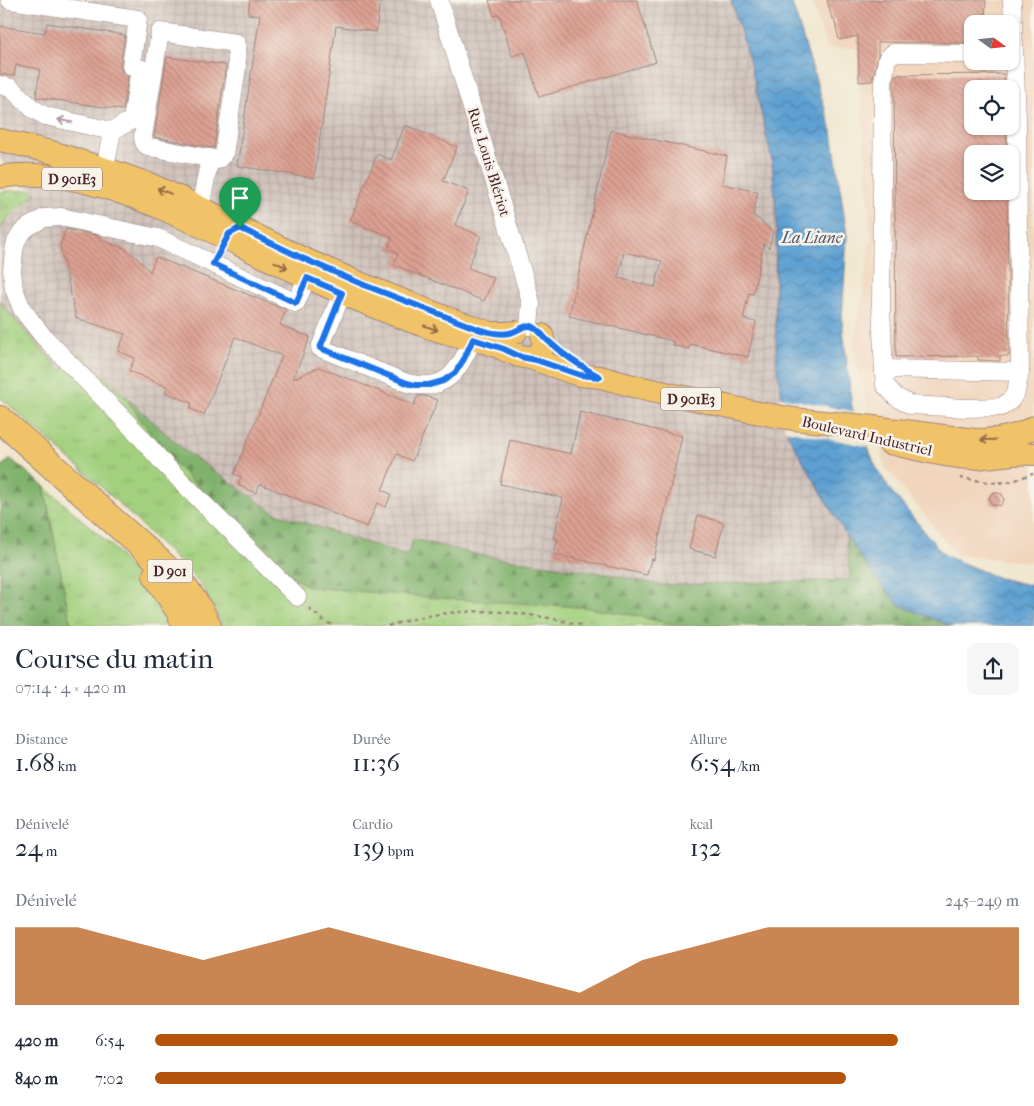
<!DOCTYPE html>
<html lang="fr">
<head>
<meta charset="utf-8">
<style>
	body { margin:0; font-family:"IM FELL French Canon",serif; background:#f6f6f7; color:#1f2937; height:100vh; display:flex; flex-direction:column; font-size:19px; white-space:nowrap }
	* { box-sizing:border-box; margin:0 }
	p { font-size:16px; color:#747a83 }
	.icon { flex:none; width:28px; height:28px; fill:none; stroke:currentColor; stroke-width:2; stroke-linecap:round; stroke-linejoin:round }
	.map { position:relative; height:626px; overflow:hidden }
	.drawer { display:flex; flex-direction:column; background:#fff; flex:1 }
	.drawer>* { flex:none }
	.needle { width:32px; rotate:105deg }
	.controls { position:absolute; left:964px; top:15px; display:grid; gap:10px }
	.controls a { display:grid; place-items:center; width:55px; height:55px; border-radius:10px; background:#fff; box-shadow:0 1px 4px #0004; font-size:25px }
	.pin { position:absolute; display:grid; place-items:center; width:42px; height:42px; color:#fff; margin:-51px -21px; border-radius:50% 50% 50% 0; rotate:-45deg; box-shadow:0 0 5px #0007 }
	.pin .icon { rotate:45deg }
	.round { display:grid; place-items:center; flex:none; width:52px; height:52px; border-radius:10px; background:#f6f6f7 }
	.overview { display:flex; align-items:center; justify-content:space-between; height:85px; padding:0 15px }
	h1 { font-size:28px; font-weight:600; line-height:38px }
	.stats { display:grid; grid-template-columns:repeat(3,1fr); gap:8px; height:85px; padding:5px 15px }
	.stats div { display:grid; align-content:center }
	.stats b { font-size:25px; font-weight:600 }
	.stats small { font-size:14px; font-weight:400 }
	.stats p { font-size:14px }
	.chart { height:140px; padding:10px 15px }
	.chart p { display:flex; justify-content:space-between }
	.chart svg { width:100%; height:90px; margin-top:5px; fill:#b45309; opacity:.7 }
	ul { padding:0 15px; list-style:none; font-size:16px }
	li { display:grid; grid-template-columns:80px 60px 1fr; align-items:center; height:38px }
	li i { height:12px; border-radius:6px; background:#b45309 }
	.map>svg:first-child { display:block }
	.built { fill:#f1d5bd; fill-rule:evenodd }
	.industrial { fill:url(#industrial-grid) }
	.grass { fill:url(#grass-tufts); stroke:#767854 }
	.forest { fill:url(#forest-firs); stroke:#66684c }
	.water { fill:url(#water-waves); stroke:#54607e }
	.pier { fill:#f1e7cf }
	.building { fill:url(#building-back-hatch); fill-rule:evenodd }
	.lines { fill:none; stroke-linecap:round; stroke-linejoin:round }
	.minor-casing { stroke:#9e837d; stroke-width:19 }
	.major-casing { stroke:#9e837d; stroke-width:24 }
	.highway-casing { stroke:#9e837d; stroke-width:28 }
	.path { stroke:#9e837d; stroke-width:2.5; stroke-dasharray:4 4; stroke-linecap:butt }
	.minor { stroke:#fff; stroke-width:18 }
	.major { stroke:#f1c369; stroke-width:22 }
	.highway { stroke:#f1c369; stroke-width:26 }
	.oneway { stroke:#ae9aa0 }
	.oneway2 { stroke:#956947 }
	.route-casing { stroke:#fff; stroke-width:10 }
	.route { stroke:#1a73e8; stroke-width:6 }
	.labels { text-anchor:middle; stroke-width:5; stroke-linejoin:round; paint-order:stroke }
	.shield { fill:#f7f3e8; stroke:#7e5f64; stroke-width:1 }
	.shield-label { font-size:14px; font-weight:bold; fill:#4a1f2b }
	.street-label { font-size:15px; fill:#4a1f2b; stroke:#f7f3e8 }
	.water-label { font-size:16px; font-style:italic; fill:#52536d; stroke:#f7f3e8 }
</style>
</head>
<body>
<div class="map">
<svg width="1034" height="626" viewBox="0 0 1034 626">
	<defs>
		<pattern id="industrial-grid" width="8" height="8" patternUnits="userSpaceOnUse" patternTransform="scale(1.25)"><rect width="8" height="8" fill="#cec1ba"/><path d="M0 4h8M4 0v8" fill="none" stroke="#b2a5a0"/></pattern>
		<pattern id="grass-tufts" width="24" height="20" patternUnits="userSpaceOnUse" patternTransform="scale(1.25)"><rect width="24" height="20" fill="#a2d07e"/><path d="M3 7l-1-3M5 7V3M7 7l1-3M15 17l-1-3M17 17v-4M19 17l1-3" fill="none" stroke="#8db26d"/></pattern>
		<pattern id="forest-firs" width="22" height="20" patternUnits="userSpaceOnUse" patternTransform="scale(1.25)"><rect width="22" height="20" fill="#81b26d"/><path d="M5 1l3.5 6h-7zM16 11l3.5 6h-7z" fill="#6c905a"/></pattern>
		<pattern id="water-waves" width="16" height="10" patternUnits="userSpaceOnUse" patternTransform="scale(1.25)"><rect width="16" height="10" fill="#5da0d1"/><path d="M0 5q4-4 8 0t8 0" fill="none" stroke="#4f82aa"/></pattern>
		<pattern id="building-back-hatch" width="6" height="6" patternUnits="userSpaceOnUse" patternTransform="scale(1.25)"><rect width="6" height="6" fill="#dda193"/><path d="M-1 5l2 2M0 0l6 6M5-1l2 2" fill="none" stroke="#b58378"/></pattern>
	</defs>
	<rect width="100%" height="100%" fill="#f7f3e8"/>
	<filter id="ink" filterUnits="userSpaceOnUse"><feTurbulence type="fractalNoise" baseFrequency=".02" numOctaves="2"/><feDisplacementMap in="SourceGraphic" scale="10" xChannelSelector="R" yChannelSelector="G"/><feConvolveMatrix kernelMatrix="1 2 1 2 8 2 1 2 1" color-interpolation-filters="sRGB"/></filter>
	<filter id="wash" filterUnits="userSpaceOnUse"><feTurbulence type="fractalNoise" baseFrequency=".0096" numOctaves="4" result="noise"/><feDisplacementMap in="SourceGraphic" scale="20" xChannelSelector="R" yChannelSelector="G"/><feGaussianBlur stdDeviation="1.12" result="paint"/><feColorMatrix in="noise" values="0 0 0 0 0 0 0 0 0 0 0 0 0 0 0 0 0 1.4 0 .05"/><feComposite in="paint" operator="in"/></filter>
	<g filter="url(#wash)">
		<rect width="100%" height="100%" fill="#f1e7cf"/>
		<path class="built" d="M811 0H1034V563L957 555 885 467 853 352 871 239 857 48H827ZM972 24H1010V61H972ZM972 89H1010V126H972ZM972 154H1010V191H972Z"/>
		<path class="industrial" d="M0 0H731L750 63 772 161 777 223 788 435 846 535 850 580 660 585 608 574 479 555 414 539 407 556 275 513 184 450 79 353 61 371 6 310 0 299V231L3 223 22 206 36 194 0 159Z"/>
		<g class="grass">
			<path d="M31 190 36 194C23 204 6 215 0 231V193L6 191Z"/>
			<path d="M0 300 6 310 61 371 79 353 125 396 164 453 288 574 309 587 583 607 639 616 679 626H222L216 612 201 585 164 547 109 494 0 397Z"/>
			<path d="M44 486 114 548 152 598 167 626H71Z"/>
		</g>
		<g class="forest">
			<path d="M125 396 184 450 275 513 407 556 413 539 479 555 608 574 660 585 850 580 846 535 873 575 899 605 951 626H679L639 616 583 607 450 599 309 587 288 574 164 453Z"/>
			<path d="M11 459 44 486 71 626H0V467Z"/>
		</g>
		<path class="water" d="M731 0H791L832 131 847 236 842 320 852 408 875 465 888 487 938 548 946 556 999 578 1034 586V626H951L899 605 873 575 846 535 788 435 777 367 775 292 777 223 772 161 750 63Z"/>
		<path class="pier" d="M780 397 856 412 871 447 785 430Z"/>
		<g id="blocks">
			<g class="building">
				<path d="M250 0H380L376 32 336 26 314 178 237 166 260 15 248 14Z"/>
				<path d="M489 0H637L656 62 539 97 525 52 512 56 499 14 494 16Z"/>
				<path d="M827 0H986L985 24H972V43L878 42V55L872 81 859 82 858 36 839 40 834 18 832 19Z"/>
				<path d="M47 23 125 35 120 65 122 71 128 76 123 110 36 97 40 69 16 65 14 76 0 74V26L45 33Z"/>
				<path d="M167 57 226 65 214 148 154 137Z"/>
				<path d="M1004 74 1005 89H972V126H1006L1007 154H972V191H1007L1009 356H1000V361L978 360V356L896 357 894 81 895 75Z"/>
				<path d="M405 125 457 147 443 181 469 191 455 225 481 236 468 268 494 278 484 301 394 265 398 253 388 249 392 237 350 221 377 154 391 160Z"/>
				<path d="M611 130 727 156 722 184 758 192 753 215 773 231 769 248 764 243 753 294 749 293 743 319 756 322 748 357 690 344 689 349 672 345 673 341 569 316ZM624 252 662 261 655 287 618 278Z"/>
				<path d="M66 229 96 235 102 238 103 241 124 248 136 257 150 272 156 257 286 310 280 325 310 337 293 379 319 367 414 405 418 396H425L438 400 412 461 397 454 382 490 391 494 386 507 377 503 367 527 260 484 256 493 238 485 241 477 234 474 282 356 235 337 204 415 190 409 192 403 165 392 168 387 129 371 135 358 118 351 125 334 76 318 60 246Z"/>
				<path d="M580 412 682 436 654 560 651 559 647 575 554 554 558 539 554 538 563 498 500 484 510 440 571 454Z"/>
				<path d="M993 492 1002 494 1004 500 1000 506 991 504 989 498Z"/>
				<path d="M698 515 724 523 715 556 689 549Z"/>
			</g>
		</g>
	</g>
	<g filter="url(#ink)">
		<use href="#blocks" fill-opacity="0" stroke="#9e837d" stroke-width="1"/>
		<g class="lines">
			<g class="minor-casing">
				<g id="minor">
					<path d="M439 0 528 291 531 304 529 326"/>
					<path d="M160 32 236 43 237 68 224 154 218 160 150 147C144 145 143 142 143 136Z"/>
					<path d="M972 54 893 53 887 59 883 81 881 306 884 374 885 385 896 397 911 405 965 408 1001 407 1010 401 1016 392 1020 372 1019 273 1018 235 1017 120 1012 0"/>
					<path d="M0 85 11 88 33 109 46 116 112 131 132 120 140 68 131 66 138 19 10 0"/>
					<path d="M105 169 112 131"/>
					<path d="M200 208 210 158"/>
					<path d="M350 285 342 293 320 348 407 383C447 393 458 371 473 339"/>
					<path d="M884 369 1020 372"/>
					<path d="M297 597 165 465 137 433 43 336 35 326 22 309 14 289 12 271 14 251 16 242 21 233 28 227 44 218 61 217 158 238 296 303 307 278"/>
				</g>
			</g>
			<g class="major-casing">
				<g id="major">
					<path d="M0 140 55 153 121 174 149 184 187 201 302 258 364 285 447 318 491 333H506L516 332"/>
					<path d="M0 177C78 164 167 210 236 243 271 261 306 277 342 293 374 307 407 321 440 331 457 337 475 339 491 344 505 349 529 366 540 352 544 347 544 341 542 335"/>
					<path d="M530 358 579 375 600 377 633 386 749 411 793 419 865 426 975 440C996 440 1015 438 1034 427"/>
					<path d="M889 443C914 448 943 457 969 458 991 459 1012 451 1034 454"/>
				</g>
			</g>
			<g class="highway-casing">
				<g id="highway">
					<path d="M0 419C40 455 80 491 120 527 155 558 188 581 208 626"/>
					<path d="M156 575 179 611 186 626"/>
				</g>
			</g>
			<g class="path">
				<path d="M960 478C977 480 996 485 1013 481 1020 479 1026 475 1033 474"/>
				<path d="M309 608 323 620 334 626"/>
				<path d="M388 626C457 604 516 609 585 626"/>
			</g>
			<use href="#minor" class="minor"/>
			<use href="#major" class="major"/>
			<use href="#highway" class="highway"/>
		</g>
		<defs><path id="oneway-shaft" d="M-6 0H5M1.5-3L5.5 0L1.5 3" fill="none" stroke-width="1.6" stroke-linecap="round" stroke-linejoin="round" transform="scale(1.25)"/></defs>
		<use class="oneway" href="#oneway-shaft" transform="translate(65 121) rotate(-168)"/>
		<g class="oneway2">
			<use href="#oneway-shaft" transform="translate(164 191) rotate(-157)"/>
			<use href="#oneway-shaft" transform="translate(281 265) rotate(26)"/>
			<use href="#oneway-shaft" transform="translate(431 328) rotate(19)"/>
			<use href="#oneway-shaft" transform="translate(988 440) rotate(179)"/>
		</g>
	</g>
	<g class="lines" filter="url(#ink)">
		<g class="route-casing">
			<path id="route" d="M240 228 302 258 364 285 478 329C489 332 502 336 513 332 519 330 523 325 531 326 538 328 541 334 546 339 564 356 579 365 600 377L580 375 536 360 521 357 504 349 473 339 464 359 455 373 443 381 429 385H415L407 383 320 348 342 293 307 278 296 303 213 264 229 234Z"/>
		</g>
		<use href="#route" class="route"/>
	</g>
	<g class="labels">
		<g class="shield">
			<rect x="42" y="167.5" width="60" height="23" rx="4"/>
			<rect x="661" y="387.5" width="60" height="23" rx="4"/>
			<rect x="147.5" y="559.5" width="45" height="23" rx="4"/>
		</g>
		<g class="shield-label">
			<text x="72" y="184">D 901E3</text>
			<text x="691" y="404">D 901E3</text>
			<text x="170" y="576">D 901</text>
		</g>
		<g class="street-label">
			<text transform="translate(489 162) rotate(73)" y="5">Rue Louis Blériot</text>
			<text transform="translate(867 436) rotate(13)" y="5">Boulevard Industriel</text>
		</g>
		<g class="water-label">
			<text x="812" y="243">La Liane</text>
		</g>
	</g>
</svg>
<div class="controls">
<a><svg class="needle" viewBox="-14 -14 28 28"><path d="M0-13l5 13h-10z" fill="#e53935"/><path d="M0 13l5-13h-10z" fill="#747a83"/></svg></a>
<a><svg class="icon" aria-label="locate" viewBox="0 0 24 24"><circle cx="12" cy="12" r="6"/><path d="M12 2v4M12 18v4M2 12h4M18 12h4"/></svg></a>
<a><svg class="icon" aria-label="layers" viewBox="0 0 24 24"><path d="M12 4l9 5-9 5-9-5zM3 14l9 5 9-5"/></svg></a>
</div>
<div class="pin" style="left:240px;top:228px;background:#1e9e55"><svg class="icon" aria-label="arrive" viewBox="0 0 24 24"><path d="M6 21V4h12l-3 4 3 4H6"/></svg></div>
</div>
<section class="drawer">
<div class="overview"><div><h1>Course du matin</h1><p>07:14 · 4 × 420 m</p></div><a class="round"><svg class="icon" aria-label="share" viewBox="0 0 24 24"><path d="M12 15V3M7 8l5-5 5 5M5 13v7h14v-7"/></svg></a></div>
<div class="stats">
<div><p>Distance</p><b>1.68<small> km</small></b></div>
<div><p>Durée</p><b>11:36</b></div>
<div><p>Allure</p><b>6:54<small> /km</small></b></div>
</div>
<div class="stats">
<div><p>Dénivelé</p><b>24<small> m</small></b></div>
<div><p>Cardio</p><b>139<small> bpm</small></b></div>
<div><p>kcal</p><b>132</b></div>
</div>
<div class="chart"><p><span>Dénivelé</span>245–249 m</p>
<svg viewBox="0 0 160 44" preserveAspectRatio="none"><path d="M0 44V6L10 6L20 14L30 22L40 14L50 6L60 14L70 22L80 30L90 38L100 22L110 14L120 6L130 6L140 6L150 6L160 6V44z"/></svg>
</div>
<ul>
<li><b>420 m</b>6:54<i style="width:86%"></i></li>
<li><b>840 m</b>7:02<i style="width:80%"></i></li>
</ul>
</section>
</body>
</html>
